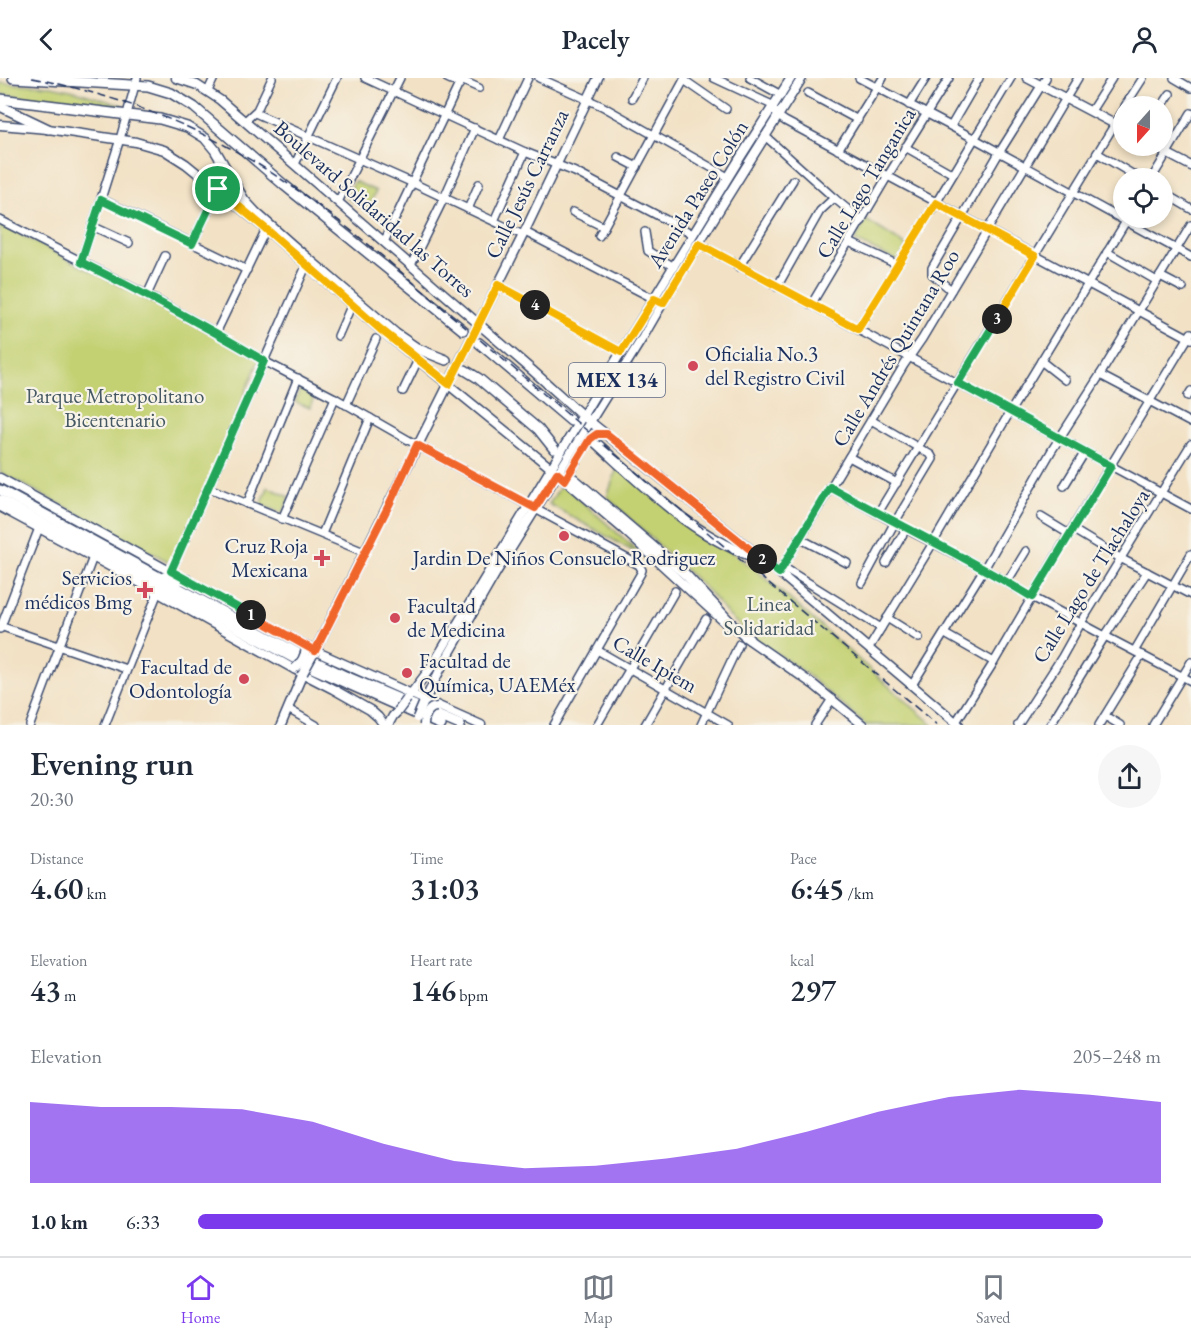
<!DOCTYPE html>
<html lang="en">
<head>
<meta charset="utf-8">
<style>
	body { margin:0; font-family:"EB Garamond",serif; background:#f6f6f7; color:#1f2937; height:100vh; display:flex; flex-direction:column; font-size:22px; white-space:nowrap }
	* { box-sizing:border-box; margin:0 }
	p { font-size:20px; color:#747a83 }
	.icon { flex:none; width:33px; height:33px; fill:none; stroke:currentColor; stroke-width:2; stroke-linecap:round; stroke-linejoin:round }
	.map { position:relative; height:647px; overflow:hidden }
	.panel { display:flex; flex-direction:column; background:#fff; flex:1 }
	.panel>* { flex:none }
	.needle { width:39px; rotate:201deg }
	.buttons { position:absolute; left:1113px; top:18px; display:grid; gap:12px }
	.buttons a { display:grid; place-items:center; width:60px; height:60px; border-radius:50%; background:#fff; box-shadow:0 3px 9px #0003; font-size:30px }
	.pin { position:absolute; display:grid; place-items:center; width:51px; height:51px; color:#fff; margin:-26px; border:3px solid #fff; border-radius:50%; box-shadow:0 2px 6px #0007 }
	.km { position:absolute; width:30px; height:30px; margin:-15px; border-radius:50%; background:#222; color:#fff; font-size:16px; line-height:30px; text-align:center }
	.round { display:grid; place-items:center; flex:none; width:63px; height:63px; border-radius:32px; background:#f6f6f7 }
	.summary { display:flex; align-items:center; justify-content:space-between; height:102px; padding:0 30px }
	h1 { font-size:33px; font-weight:600; line-height:45px }
	.stats { display:grid; grid-template-columns:repeat(3,1fr); gap:9px; height:102px; padding:6px 30px }
	.stats div { display:grid; align-content:center }
	.stats b { font-size:30px; font-weight:600 }
	.stats small { font-size:16px; font-weight:400 }
	.stats p { font-size:16px }
	.chart { height:168px; padding:12px 30px }
	.chart p { display:flex; justify-content:space-between }
	.chart svg { width:100%; height:108px; margin-top:6px; fill:#7c3aed; opacity:.7 }
	ul { padding:0 30px; list-style:none; font-size:20px }
	li { display:grid; grid-template-columns:96px 72px 1fr; align-items:center; height:45px }
	li i { height:15px; border-radius:8px; background:#7c3aed }
	header { display:flex; justify-content:space-between; align-items:center; height:78px; padding:0 30px; background:#fff; font-size:27px; font-weight:600 }
	.tabs { display:flex; justify-content:space-around; align-items:center; height:84px; border-top:2px solid #e0e1e3; background:#fff; font-size:16px; color:#747a83 }
	.tabs a { display:grid; justify-items:center; gap:3px }
	.tabs .active { color:#7c3aed }
	.map>svg:first-child { display:block }
	.green { fill:#c4d173; stroke:#708068; stroke-width:1.5 }
	.lines { fill:none; stroke-linecap:round; stroke-linejoin:round }
	.minor-casing { stroke:#3b4a6d; stroke-width:10 }
	.major-casing { stroke:#3b4a6d; stroke-width:11 }
	.highway-casing { stroke:#3b4a6d; stroke-width:12 }
	.minor { stroke:#fff; stroke-width:7 }
	.major { stroke:#fff; stroke-width:8 }
	.highway { stroke:#fff; stroke-width:9 }
	.rail { stroke:#1b2f5e; stroke-width:1.5; stroke-dasharray:9 4.5; stroke-linecap:butt }
	.major-bridge-casing { stroke:#3b4a6d; stroke-width:11; stroke-linecap:butt }
	.major-bridge { stroke:#fff; stroke-width:8 }
	.split-1-casing { stroke:#fff; stroke-width:12 }
	.split-2-casing { stroke:#fff; stroke-width:12 }
	.split-3-casing { stroke:#fff; stroke-width:12 }
	.split-4-casing { stroke:#fff; stroke-width:12 }
	.split-5-casing { stroke:#fff; stroke-width:12 }
	.split-1 { stroke:#22a559; stroke-width:8 }
	.split-2 { stroke:#f0652b; stroke-width:8 }
	.split-3 { stroke:#22a559; stroke-width:8 }
	.split-4 { stroke:#f5b400; stroke-width:8 }
	.split-5 { stroke:#f5b400; stroke-width:8 }
	.poi-dot { fill:#d1495b; stroke:#f7f3e8; stroke-width:2 }
	.labels { text-anchor:middle; stroke-width:4.5; stroke-linejoin:round; paint-order:stroke }
	.shield { fill:#f7f3e8; stroke:#5d6a87; stroke-width:1.5 }
	.shield-label { font-size:20px; font-weight:bold; fill:#1b2f5e }
	.street-label { font-size:21px; fill:#1b2f5e; stroke:#f7f3e8 }
	.poi-label { font-size:21px; fill:#1b2f5e; stroke:#f7f3e8; text-anchor:start }
	.park-label { font-size:21px; fill:#455863; stroke:#f7f3e8 }
</style>
</head>
<body>
<header><svg class="icon" aria-label="back" viewBox="0 0 24 24"><path d="M15 5l-7 7 7 7"/></svg>Pacely<svg class="icon" aria-label="person" viewBox="0 0 24 24"><circle cx="12" cy="8" r="4"/><path d="M4 21q1-7 8-7t8 7"/></svg></header>
<div class="map">
<svg width="1191" height="647" viewBox="0 0 1191 647">
	<rect width="100%" height="100%" fill="#f7f3e8"/>
	<filter id="ink" filterUnits="userSpaceOnUse"><feTurbulence type="fractalNoise" baseFrequency=".0167" numOctaves="2"/><feDisplacementMap in="SourceGraphic" scale="12" xChannelSelector="R" yChannelSelector="G"/><feConvolveMatrix kernelMatrix="1 2 1 2 8 2 1 2 1" color-interpolation-filters="sRGB"/></filter>
	<filter id="wash" filterUnits="userSpaceOnUse"><feTurbulence type="fractalNoise" baseFrequency=".008" numOctaves="4" result="noise"/><feDisplacementMap in="SourceGraphic" scale="24" xChannelSelector="R" yChannelSelector="G"/><feGaussianBlur stdDeviation="1.35" result="paint"/><feColorMatrix in="noise" values="0 0 0 0 0 0 0 0 0 0 0 0 0 0 0 0 0 1.4 0 .05"/><feComposite in="paint" operator="in"/></filter>
	<g filter="url(#wash)">
		<rect width="100%" height="100%" fill="#f2e1c4"/>
		<g class="green">
			<path d="M0 5 51 8 75 13 124 28 123 32 0 16Z"/>
			<path d="M354 103 376 113 368 132 347 120Z"/>
			<path d="M866 142 907 168 898 183 855 163Z"/>
			<path d="M0 146 260 280 173 486 0 394Z"/>
			<path d="M302 306 316 314 310 330 295 324Z"/>
			<path d="M617 390 756 492 800 530 933 647H866L803 593 750 557 729 538 708 513 607 419Z"/>
			<path d="M562 406 647 481 549 426Z"/>
			<path d="M268 409 289 419 283 435 261 427Z"/>
		</g>
	</g>
	<g filter="url(#ink)">
		<g class="lines">
			<g class="minor-casing">
				<g id="minor">
					<path d="M365 0 525 74 575 94 693 156"/>
					<path d="M447 0 460 6"/>
					<path d="M539 0 602 28 728 99"/>
					<path d="M714 0 770 26 778 38 785 43 1191 261"/>
					<path d="M750 0 781 17"/>
					<path d="M859 0 975 61 1191 179"/>
					<path d="M1174 0 1191 10"/>
					<path d="M461 2 479 10"/>
					<path d="M684 2 726 31"/>
					<path d="M208 13 214 0"/>
					<path d="M808 15 858 42"/>
					<path d="M632 20 643 0"/>
					<path d="M909 27 926 0"/>
					<path d="M1125 28 1143 0"/>
					<path d="M1162 28 1170 16"/>
					<path d="M1091 33 1112 0"/>
					<path d="M255 35 413 105 523 157"/>
					<path d="M245 43 257 32 272 0"/>
					<path d="M951 48 979 0"/>
					<path d="M765 58 834 120 862 143"/>
					<path d="M499 62 528 0"/>
					<path d="M905 69 953 96"/>
					<path d="M838 72 883 0"/>
					<path d="M1097 75 1139 100"/>
					<path d="M618 79 637 89"/>
					<path d="M295 86 337 0"/>
					<path d="M1152 100 1191 35"/>
					<path d="M1162 114 1191 131"/>
					<path d="M101 121 247 192"/>
					<path d="M338 124 400 0"/>
					<path d="M468 131 479 106"/>
					<path d="M573 134 604 149"/>
					<path d="M0 142 147 217 216 255 264 283 335 320 417 367 639 487 642 492 641 495 554 647"/>
					<path d="M494 143 525 74"/>
					<path d="M92 148 129 165"/>
					<path d="M525 154 662 225"/>
					<path d="M645 154 648 173 674 189"/>
					<path d="M599 158 685 0"/>
					<path d="M384 164 462 0"/>
					<path d="M849 164 898 187"/>
					<path d="M192 166 218 111"/>
					<path d="M699 166 1191 431"/>
					<path d="M1107 174 1157 203"/>
					<path d="M81 184 120 61 137 0"/>
					<path d="M411 187 444 120 475 50"/>
					<path d="M739 189 793 102"/>
					<path d="M1160 198 1183 210"/>
					<path d="M498 207 621 274"/>
					<path d="M777 209 820 133 834 120"/>
					<path d="M951 212 932 196V190L999 75 1046 0"/>
					<path d="M147 217 165 178"/>
					<path d="M811 227 887 99 949 0"/>
					<path d="M858 251 936 125 1011 0"/>
					<path d="M216 255 266 151"/>
					<path d="M338 258 352 226"/>
					<path d="M1041 283 1065 302"/>
					<path d="M1100 297 1191 345"/>
					<path d="M403 313 418 282"/>
					<path d="M1188 318 1191 313"/>
					<path d="M346 327 376 261"/>
					<path d="M849 379 897 405"/>
					<path d="M1064 408 1085 374"/>
					<path d="M830 409 906 451 984 491 1032 519 1105 558 1191 603"/>
					<path d="M209 410 364 474"/>
					<path d="M247 426 298 300"/>
					<path d="M878 435 1124 31"/>
					<path d="M1041 439 1069 456"/>
					<path d="M282 441 335 320"/>
					<path d="M1072 451 1120 480 1191 517"/>
					<path d="M322 456 370 340"/>
					<path d="M799 460 847 485"/>
					<path d="M886 485 906 451"/>
					<path d="M783 489 881 550"/>
					<path d="M171 493 307 186"/>
					<path d="M779 495 904 287 922 261 1078 0"/>
					<path d="M1007 504 1026 473"/>
					<path d="M862 505 895 444 933 381 931 377 871 342"/>
					<path d="M887 540 919 560"/>
					<path d="M0 548 126 591"/>
					<path d="M0 551 39 450"/>
					<path d="M945 556 994 584"/>
					<path d="M869 570 933 465 1010 334 1128 140"/>
					<path d="M597 572 728 647"/>
					<path d="M1135 572 1191 476"/>
					<path d="M912 607 984 491 1052 372 1100 297 1191 147"/>
					<path d="M288 631 316 647"/>
					<path d="M1105 638 1120 647"/>
					<path d="M956 644 994 584 1069 456 1191 255"/>
					<path d="M30 647 93 479"/>
					<path d="M105 647 158 514"/>
					<path d="M597 647 675 513"/>
					<path d="M645 647 706 541"/>
					<path d="M701 647 739 566"/>
					<path d="M815 647 832 621"/>
					<path d="M1018 647 1062 579 1081 545 1191 366"/>
					<path d="M1050 647 1105 558 1147 494"/>
					<path d="M1099 647 1142 577"/>
					<path d="M1153 647 1191 584"/>
				</g>
			</g>
			<g class="major-casing">
				<g id="major">
					<path d="M176 0 197 7 220 22 533 293 583 338 764 482 959 647"/>
					<path d="M1027 0 1124 51"/>
					<path d="M0 47 48 51 136 64 164 72 186 86 266 151 380 251 557 395 623 451 711 532 729 548"/>
					<path d="M1153 68 1191 88"/>
					<path d="M0 400 315 573 481 647"/>
					<path d="M565 402 587 364 597 356H606"/>
					<path d="M0 429 146 508 294 591 333 611 370 632 378 639 384 647"/>
					<path d="M745 559 814 607 863 647"/>
					<path d="M315 573 523 157 598 0"/>
					<path d="M407 621 432 588 621 274 740 80 791 0"/>
					<path d="M423 626 441 590 497 493 643 259C693 171 748 86 802 0"/>
					<path d="M281 647 303 595"/>
					<path d="M388 647 393 638 398 633"/>
				</g>
			</g>
			<g class="highway-casing">
				<g id="highway">
					<path d="M13 0 148 8 171 15 194 29 284 107 463 252"/>
					<path d="M0 21 160 41 187 49 205 60 215 72 244 122 256 135 292 167 396 256 418 271 446 282"/>
					<path d="M0 28 48 51"/>
					<path d="M479 265 571 343"/>
					<path d="M465 292 478 300 538 351 554 371"/>
					<path d="M595 364C646 410 696 462 764 482"/>
					<path d="M574 401 686 497 731 545 749 561"/>
					<path d="M0 412 298 575 345 598 460 647"/>
					<path d="M0 422 312 590 441 647"/>
					<path d="M164 499 187 502"/>
				</g>
			</g>
			<use href="#minor" class="minor"/>
			<use href="#major" class="major"/>
			<use href="#highway" class="highway"/>
			<path class="rail" d="M32 0C100 14 167 36 228 69 309 113 376 172 445 232 485 266 525 300 565 334 689 439 813 543 937 647"/>
			<g class="major-bridge-casing">
				<g id="major-bridge">
					<path d="M294 591C301 586 306 577 306 568"/>
					<path d="M303 595 315 573"/>
					<path d="M398 633 407 621"/>
					<path d="M417 640 423 626"/>
					<path d="M424 647C424 639 428 629 437 629"/>
				</g>
			</g>
			<use href="#major-bridge" class="major-bridge"/>
		</g>
	</g>
	<g class="lines" filter="url(#ink)">
		<g class="split-1-casing">
			<path id="split-1" d="M218 111 192 166 101 122 81 184C143 215 204 247 264 283L171 493 251 537"/>
		</g>
		<g class="split-2-casing">
			<path id="split-2" d="M251 537 315 573 389 427 417 367 535 430 557 395 565 402 590 361 597 356H607L762 481"/>
		</g>
		<g class="split-3-casing">
			<path id="split-3" d="M762 481 779 495 830 409C897 446 966 479 1032 519L1111 388 958 305 997 241"/>
		</g>
		<g class="split-4-casing">
			<path id="split-4" d="M535 227 621 274 654 221 663 225 699 166 858 251 936 125 1035 178 997 241"/>
		</g>
		<g class="split-5-casing">
			<path id="split-5" d="M218 111 266 151 380 251 449 306 498 207 535 227"/>
		</g>
		<use href="#split-1" class="split-1"/>
		<use href="#split-2" class="split-2"/>
		<use href="#split-3" class="split-3"/>
		<use href="#split-4" class="split-4"/>
		<use href="#split-5" class="split-5"/>
	</g>
	<g class="poi-dot">
		<circle cx="693" cy="288" r="6"/>
		<circle cx="564" cy="458" r="6"/>
		<path d="M319 471h6v6h6v6h-6v6h-6v-6h-6v-6h6z"/>
		<path d="M142 503h6v6h6v6h-6v6h-6v-6h-6v-6h6z"/>
		<circle cx="395" cy="540" r="6"/>
		<circle cx="407" cy="595" r="6"/>
		<circle cx="244" cy="601" r="6"/>
	</g>
	<g class="labels">
		<rect class="shield" x="569" y="285" width="96" height="34" rx="4.5"/>
		<g class="shield-label">
			<text x="617" y="309">MEX 134</text>
		</g>
		<g class="street-label">
			<text transform="translate(866 105) rotate(-59)" y="7">Calle Lago Tanganica</text>
			<text transform="translate(527 106) rotate(-64)" y="7">Calle Jesús Carranza</text>
			<text transform="translate(698 116) rotate(-58)" y="7">Avenida Paseo Colón</text>
			<text transform="translate(374 131) rotate(41)" y="7">Boulevard Solidaridad las Torres</text>
			<text transform="translate(896 270) rotate(-59)" y="7">Calle Andrés Quintana Roo</text>
			<text transform="translate(1091 498) rotate(-58)" y="7">Calle Lago de Tlachaloya</text>
			<text transform="translate(655 586) rotate(30)" y="7">Calle Ipiem</text>
		</g>
		<g class="poi-label">
			<text x="705" y="283">Oficialia No.3<tspan x="705" dy="24">del Registro Civil</tspan></text>
			<text x="308" y="475" text-anchor="end">Cruz Roja<tspan x="308" dy="24">Mexicana</tspan></text>
			<text x="564" y="487" text-anchor="middle">Jardin De Niños Consuelo Rodriguez</text>
			<text x="132" y="507" text-anchor="end">Servicios<tspan x="132" dy="24">médicos Bmg</tspan></text>
			<text x="407" y="535">Facultad<tspan x="407" dy="24">de Medicina</tspan></text>
			<text x="419" y="590">Facultad de<tspan x="419" dy="24">Química, UAEMéx</tspan></text>
			<text x="232" y="596" text-anchor="end">Facultad de<tspan x="232" dy="24">Odontología</tspan></text>
		</g>
		<g class="park-label">
			<text x="115" y="325">Parque Metropolitano<tspan x="115" dy="24">Bicentenario</tspan></text>
			<text x="769" y="533">Linea<tspan x="769" dy="24">Solidaridad</tspan></text>
		</g>
	</g>
</svg>
<div class="buttons">
<a><svg class="needle" viewBox="-14 -14 28 28"><path d="M0-13l5 13h-10z" fill="#e53935"/><path d="M0 13l5-13h-10z" fill="#747a83"/></svg></a>
<a><svg class="icon" aria-label="locate" viewBox="0 0 24 24"><circle cx="12" cy="12" r="6"/><path d="M12 2v4M12 18v4M2 12h4M18 12h4"/></svg></a>
</div>
<div class="pin" style="left:218px;top:111px;background:#1e9e55"><svg class="icon" aria-label="arrive" viewBox="0 0 24 24"><path d="M6 21V4h12l-3 4 3 4H6"/></svg></div>
<b class="km" style="left:251px;top:537px">1</b>
<b class="km" style="left:762px;top:481px">2</b>
<b class="km" style="left:997px;top:241px">3</b>
<b class="km" style="left:535px;top:227px">4</b>
</div>
<section class="panel">
<div class="summary"><div><h1>Evening run</h1><p>20:30</p></div><a class="round"><svg class="icon" aria-label="share" viewBox="0 0 24 24"><path d="M12 15V3M7 8l5-5 5 5M5 13v7h14v-7"/></svg></a></div>
<div class="stats">
<div><p>Distance</p><b>4.60<small> km</small></b></div>
<div><p>Time</p><b>31:03</b></div>
<div><p>Pace</p><b>6:45<small> /km</small></b></div>
</div>
<div class="stats">
<div><p>Elevation</p><b>43<small> m</small></b></div>
<div><p>Heart rate</p><b>146<small> bpm</small></b></div>
<div><p>kcal</p><b>297</b></div>
</div>
<div class="chart"><p><span>Elevation</span>205–248 m</p>
<svg viewBox="0 0 160 44" preserveAspectRatio="none"><path d="M0 44V11L10 13L20 13L30 14L40 19L50 28L60 35L70 38L80 37L90 34L100 30L110 23L120 15L130 9L140 6L150 8L160 11V44z"/></svg>
</div>
<ul>
<li><b>1.0 km</b>6:33<i style="width:94%"></i></li>
</ul>
</section>
<nav class="tabs">
<a class="active"><svg class="icon" aria-label="home" viewBox="0 0 24 24"><path d="M3 11l9-7 9 7M6 9v11h12V9"/></svg>Home</a>
<a><svg class="icon" aria-label="map" viewBox="0 0 24 24"><path d="M3 6l6-2 6 2 6-2v14l-6 2-6-2-6 2zM9 4v14M15 6v14"/></svg>Map</a>
<a><svg class="icon" aria-label="saved" viewBox="0 0 24 24"><path d="M7 4h10v16l-5-4-5 4z"/></svg>Saved</a>
</nav>
</body>
</html>
